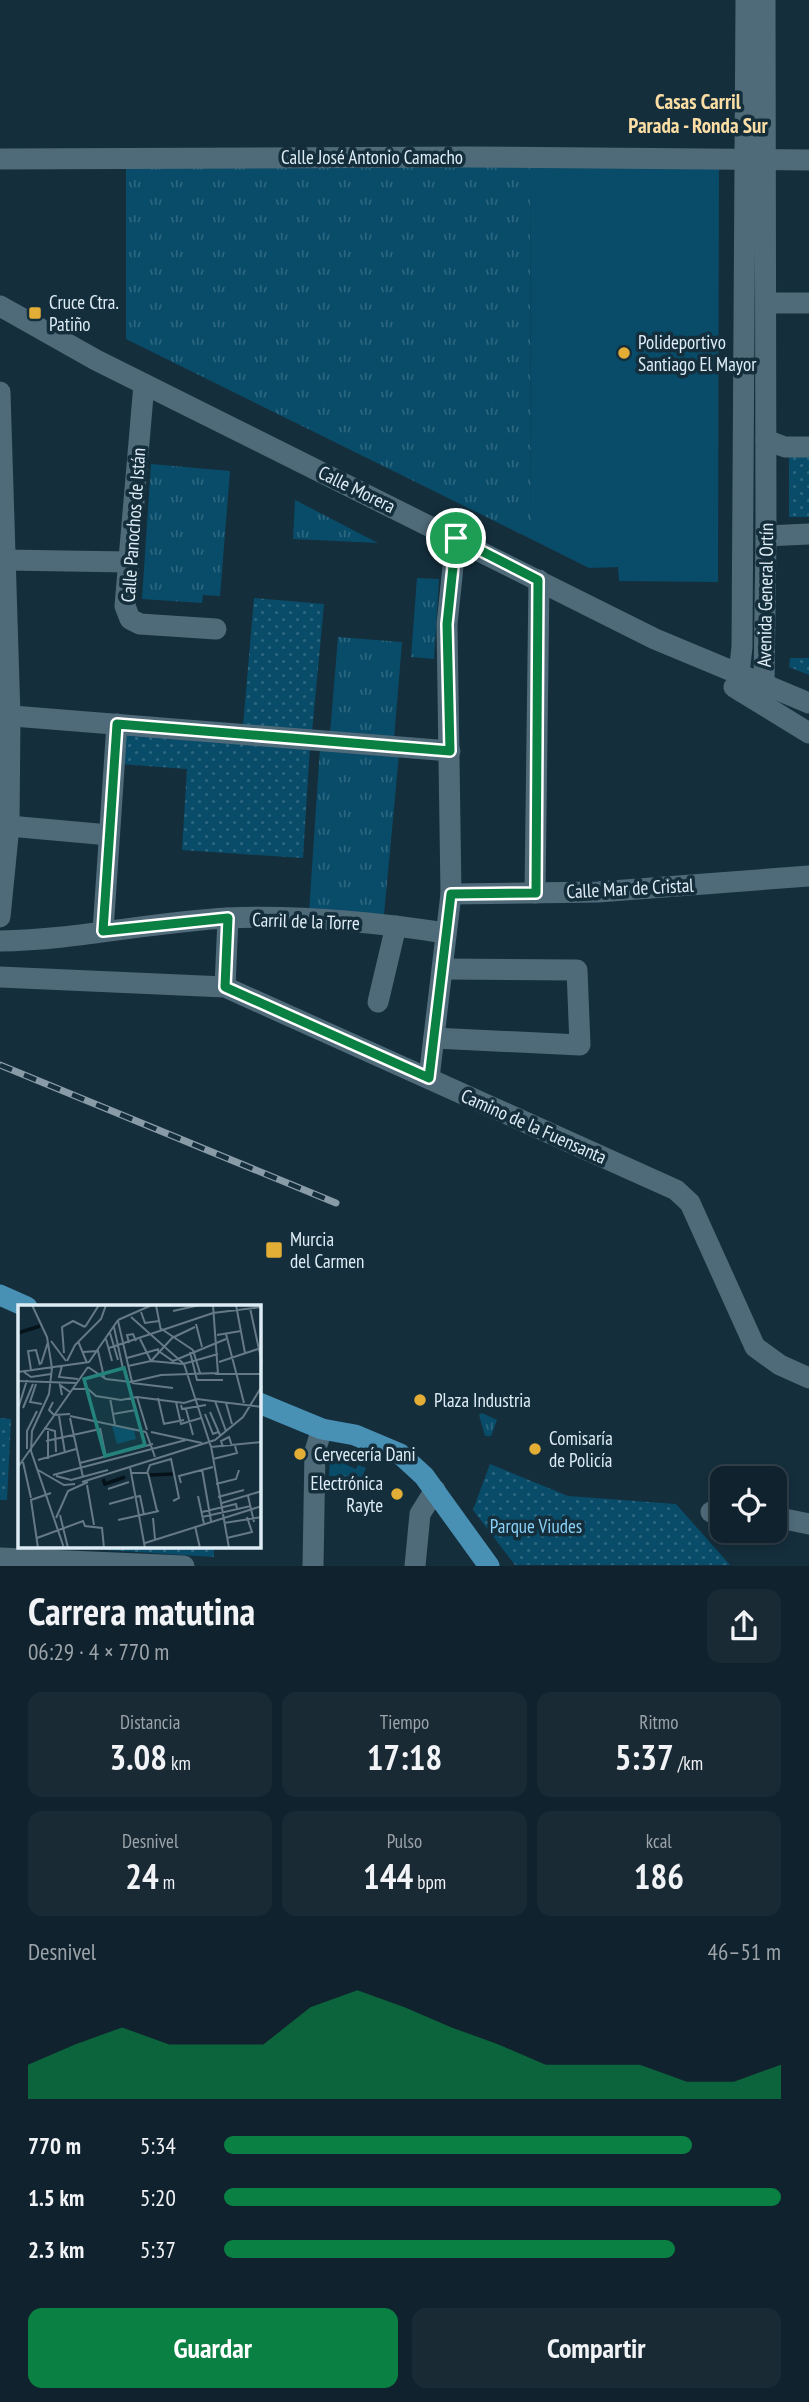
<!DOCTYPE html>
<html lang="es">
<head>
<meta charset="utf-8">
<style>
	body { margin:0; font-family:"PT Sans Narrow",sans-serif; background:#192a35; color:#f1f3f6; height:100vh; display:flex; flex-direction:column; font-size:26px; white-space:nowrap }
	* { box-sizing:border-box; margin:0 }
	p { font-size:23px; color:#9ca4aa }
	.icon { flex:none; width:38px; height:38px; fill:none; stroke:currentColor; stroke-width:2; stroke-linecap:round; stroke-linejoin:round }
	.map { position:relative; height:1566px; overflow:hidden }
	.side { display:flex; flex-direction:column; background:#10222d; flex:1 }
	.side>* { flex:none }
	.fabs { position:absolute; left:710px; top:1466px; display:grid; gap:14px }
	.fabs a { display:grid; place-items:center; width:77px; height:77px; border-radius:14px; background:#10222d; box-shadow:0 4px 10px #0003,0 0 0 2px #303f49; font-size:35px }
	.pin { position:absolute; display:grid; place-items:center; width:60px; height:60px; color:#fff; margin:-30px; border:4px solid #fff; border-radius:50%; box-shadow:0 2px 7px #0007 }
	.round { display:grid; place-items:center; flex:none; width:74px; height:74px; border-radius:14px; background:#192a35 }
	.overview { display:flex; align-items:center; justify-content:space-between; height:119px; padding:0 28px }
	h1 { font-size:38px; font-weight:600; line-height:52px }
	.figures { display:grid; grid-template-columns:repeat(3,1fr); gap:10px; height:119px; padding:7px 28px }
	.figures div { display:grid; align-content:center; border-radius:14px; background:#192a35; text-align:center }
	.figures b { font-size:35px; font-weight:600 }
	.figures small { font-size:19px; font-weight:400 }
	.figures p { font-size:19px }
	.chart { height:196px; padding:14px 28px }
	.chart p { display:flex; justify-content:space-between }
	.chart svg { width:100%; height:126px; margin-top:7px; fill:#0b8043; opacity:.7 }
	.button { display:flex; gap:14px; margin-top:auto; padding:14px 28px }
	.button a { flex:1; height:80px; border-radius:14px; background:#0b8043; color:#fff; font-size:28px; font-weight:600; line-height:80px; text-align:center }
	.button a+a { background:#192a35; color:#f1f3f6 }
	ul { padding:0 28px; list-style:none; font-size:23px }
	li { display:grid; grid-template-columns:112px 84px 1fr; align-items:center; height:52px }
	li i { height:18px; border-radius:9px; background:#0b8043 }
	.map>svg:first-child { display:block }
	.grass { fill:url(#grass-tufts) }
	.park { fill:url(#park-dots) }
	.pitch { fill:#084c69 }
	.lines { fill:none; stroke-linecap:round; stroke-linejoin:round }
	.minor { stroke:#4f6a79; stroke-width:21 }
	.major { stroke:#4890b4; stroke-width:21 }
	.rail-casing { stroke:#889ba6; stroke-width:7 }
	.rail { stroke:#152e3c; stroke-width:4.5; stroke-dasharray:13; stroke-linecap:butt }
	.route-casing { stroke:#fff; stroke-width:14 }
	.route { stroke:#0b8043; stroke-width:9 }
	.poi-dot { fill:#e3ae35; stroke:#152e3c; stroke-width:2.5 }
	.labels { text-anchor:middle; stroke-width:7; stroke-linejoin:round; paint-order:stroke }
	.street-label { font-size:19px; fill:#deedf5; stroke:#152e3c }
	.poi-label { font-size:19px; fill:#deedf5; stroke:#152e3c; text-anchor:start }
	.park-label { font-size:19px; fill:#8bd1f7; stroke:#152e3c }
	.neighbourhood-label { font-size:21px; font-weight:bold; fill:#fcdea5; stroke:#152e3c }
	.inset-river { fill:none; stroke:#051219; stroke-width:3.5 }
	.inset-road { fill:none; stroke:#657a86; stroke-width:2 }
	.view { fill:#24827c; fill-opacity:0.15; stroke:#24827c; stroke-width:3.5 }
	.inset-edge { fill:none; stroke:#deedf5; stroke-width:3.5 }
</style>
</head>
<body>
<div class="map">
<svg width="809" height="1566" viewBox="0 0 809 1566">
	<defs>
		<pattern id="grass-tufts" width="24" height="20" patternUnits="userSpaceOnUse" patternTransform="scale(1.75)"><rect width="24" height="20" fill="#084c69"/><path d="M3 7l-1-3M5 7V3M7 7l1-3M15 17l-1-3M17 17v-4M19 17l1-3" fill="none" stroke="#2c667f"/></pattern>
		<pattern id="park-dots" width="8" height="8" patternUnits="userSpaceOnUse" patternTransform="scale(1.75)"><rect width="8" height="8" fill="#084c69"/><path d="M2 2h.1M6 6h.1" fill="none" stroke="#2c667f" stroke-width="1.8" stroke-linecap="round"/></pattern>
	</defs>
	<rect width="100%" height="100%" fill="#152e3c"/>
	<g class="grass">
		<path d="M126 164 530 167 531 539 126 339Z"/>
		<path d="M151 464 230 471 220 596 203 595 202 603 142 599Z"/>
		<path d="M295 500 378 543H379L293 539Z"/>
		<path d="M417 578 439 579 434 659 411 657Z"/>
		<path d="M338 637 402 642 394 739 330 734Z"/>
		<path d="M320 748 399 754 384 915 309 912Z"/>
		<path d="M482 1413 497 1420 491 1436H485L479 1415Z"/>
		<path d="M330 1453 346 1460 345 1464 356 1469 358 1465 366 1468 362 1477 329 1476Z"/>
	</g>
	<g class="park">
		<rect x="789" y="450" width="20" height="67"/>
		<path d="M254 598 324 604 312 732 243 726Z"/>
		<path d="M790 658H809V675L789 667Z"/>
		<path d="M122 733 310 746 303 858 182 850 187 769 120 764Z"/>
		<path d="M0 1418 11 1419 7 1500H0Z"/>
		<path d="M490 1464 568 1496 676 1504 730 1565H515L473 1510Z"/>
		<path d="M100 1546H214V1557L107 1550 100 1549Z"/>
	</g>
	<path class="pitch" d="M530 167H719L718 582 619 581 618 567 589 568 531 539Z"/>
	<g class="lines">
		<g class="minor">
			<path d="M746 0 742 647 739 674 742 692 764 684 766 536 765 0"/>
			<path d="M0 159 468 157 809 160"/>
			<path d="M767 303H809"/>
			<path d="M0 306 96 360 655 639 809 703"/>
			<path d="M144 384 125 606 130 619 140 624 216 629"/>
			<path d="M0 392 10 716 9 826 0 917"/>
			<path d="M766 440 785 447H809"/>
			<path d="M766 536 809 534"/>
			<path d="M4 560 129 562"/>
			<path d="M734 687 809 733"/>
			<path d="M0 715 450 751"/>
			<path d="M9 826 109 835"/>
			<path d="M535 893 539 580"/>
			<path d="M451 894 598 892 809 876"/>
			<path d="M103 931 117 724"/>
			<path d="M0 941C76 940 151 922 227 918 299 915 374 922 445 933"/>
			<path d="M0 977 225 987 676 1190 690 1203 755 1347 780 1365 809 1378"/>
			<path d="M225 987 228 918"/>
			<path d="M378 1002 396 926"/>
			<path d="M434 1038 580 1045 577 970 443 969"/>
			<path d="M429 1078 451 894 447 624 456 538"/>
			<path d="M711 1512H723"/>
			<path d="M775 1517 809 1524"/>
			<path d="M0 1558 184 1566"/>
			<path d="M313 1566 315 1451 322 1429"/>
			<path d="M415 1566 420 1514 435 1490"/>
		</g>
		<g class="major">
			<path d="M0 1295 27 1307"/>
			<path d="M259 1403 322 1429 355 1435 400 1454 424 1476 489 1566"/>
		</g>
		<g class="rail-casing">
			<path id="rail" d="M0 1065 336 1203"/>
		</g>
		<use href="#rail" class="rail"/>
	</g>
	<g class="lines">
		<g class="route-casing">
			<path id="route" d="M456 538 538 580 536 893 451 894 429 1078 225 987 228 918 103 931 117 724 450 751 447 624Z"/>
		</g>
		<use href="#route" class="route"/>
	</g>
	<g class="poi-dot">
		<rect x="28" y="306" width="14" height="14" rx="3.5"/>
		<circle cx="624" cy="353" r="7"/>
		<rect x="265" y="1241" width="18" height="18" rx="3.5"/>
		<circle cx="420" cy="1400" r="7"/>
		<circle cx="535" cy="1449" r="7"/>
		<circle cx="300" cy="1454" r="7"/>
		<circle cx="397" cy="1494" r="7"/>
	</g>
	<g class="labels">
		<g class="street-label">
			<text x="372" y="164">Calle José Antonio Camacho</text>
			<text transform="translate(357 489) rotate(26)" y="7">Calle Morera</text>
			<text transform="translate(133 525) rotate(-86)" y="7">Calle Panochos de Istán</text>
			<text transform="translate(765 595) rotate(-89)" y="7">Avenida General Ortín</text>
			<text transform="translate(630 888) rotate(-3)" y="7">Calle Mar de Cristal</text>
			<text transform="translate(306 921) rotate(2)" y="7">Carril de la Torre</text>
			<text transform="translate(534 1126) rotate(24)" y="7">Camino de la Fuensanta</text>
		</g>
		<g class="poi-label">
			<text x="49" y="309">Cruce Ctra.<tspan x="49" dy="22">Patiño</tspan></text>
			<text x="638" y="349">Polideportivo<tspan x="638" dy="22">Santiago El Mayor</tspan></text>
			<text x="290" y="1246">Murcia<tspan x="290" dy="22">del Carmen</tspan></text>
			<text x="434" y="1407">Plaza Industria</text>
			<text x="549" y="1445">Comisaría<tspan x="549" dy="22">de Policía</tspan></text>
			<text x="314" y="1461">Cervecería Dani</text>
			<text x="383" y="1490" text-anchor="end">Electrónica<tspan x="383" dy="22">Rayte</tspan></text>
		</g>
		<g class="park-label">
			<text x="536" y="1533">Parque Viudes</text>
		</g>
		<g class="neighbourhood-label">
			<text x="698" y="109">Casas Carril<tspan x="698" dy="24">Parada - Ronda Sur</tspan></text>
		</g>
	</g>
	<g transform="translate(18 1305)">
		<rect width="243" height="243" fill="#152e3c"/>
		<path d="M94 121 116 125 118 134 99 139Z" fill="#084c69"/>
		<path class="inset-river" d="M0 28 22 21M131 170 155 169M85 174 87 179 107 172"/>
		<path class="inset-road" d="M14 0 29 32 34 63 31 89 14 126 13 146 46 243M138 0 143 26M195 0 200 69M218 0 227 48M232 3 244 58M155 6 182 0M123 7 127 18 141 16M113 12 166 59 193 142M100 15 134 0M100 16 114 77M178 19 184 42M67 22 81 0M96 22 105 64M142 23 175 45M92 28 100 55M208 29 226 98M199 30 223 26M156 32 177 22M88 34 94 56M122 34 133 56M33 36 48 56M60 36 69 58M111 38 109 30 115 29 118 36M91 43 195 8 244 2M139 45 155 56 208 34M175 45 182 68M65 47 80 46 86 72M172 47 179 75H205M46 48 44 22 55 16 67 22M109 53 141 44M49 56 57 40 83 14 88 0M133 56 165 59 200 49M133 56 155 32M201 57 240 44M23 59 30 37M44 61 41 72 60 74M110 61 133 56M70 62 88 74 113 77 143 70 200 68M13 65 10 46 18 45 22 60M0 67 71 57 100 15M6 67 13 72 33 69M197 69H244M0 76 58 78M114 78 155 83M18 79 12 97 24 99M55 84H70L78 91 103 95 119 92 166 98 179 94 244 102M44 90 42 80 52 87M114 92 123 125M119 92 129 125M92 93 97 120M140 93 146 119M197 96 208 126M35 97 31 105 36 110 52 109M158 97 163 119 183 113M208 98 214 119M163 100 164 104 188 100M5 103 15 79M0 104 9 75M168 104 175 130M192 107 202 130M95 109 118 105M187 109 195 129 200 127M41 111 47 148M52 111 128 127M52 113 65 172M145 119 166 115M26 123 37 126 38 147M82 123 88 152M30 126V154M128 127 137 152M133 127 184 138M28 136 82 124M193 141 211 243M193 142 244 137M205 142 203 136 211 132 214 141M9 144V126L19 106M89 151 135 139M195 154 219 148 217 141M20 155 58 144M5 157 13 193M62 158 89 151M0 162 70 62M112 162 127 243M184 164 193 216M20 165 46 180 57 179M114 168H129L132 160 153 154 161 193 155 196M130 168 139 206M35 170 168 135M38 171 53 175 90 165M64 177 197 135 225 112 244 81M163 178 161 171 195 162M198 179 218 174 221 165M69 180 76 220M90 184 111 177M180 191 186 219M230 191 236 217M117 192 122 191 126 210M200 192 226 185M204 198 244 186M91 199 116 192M184 207 218 199 219 204M42 210 50 243M184 212 233 201M38 213 50 186 70 177M135 213 137 234M100 215 141 206M206 218 244 212M177 221 182 243M19 233 65 216 67 221 84 223 86 243M209 233 234 227 229 212M127 238 244 201M20 243 13 195 33 188"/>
		<path class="view" d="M106 63 127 140 87 151 66 74Z"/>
		<rect width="243" height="243" class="inset-edge"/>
	</g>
</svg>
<div class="fabs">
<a><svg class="icon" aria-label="locate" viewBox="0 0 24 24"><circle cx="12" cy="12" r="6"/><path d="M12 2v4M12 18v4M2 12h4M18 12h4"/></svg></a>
</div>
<div class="pin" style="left:456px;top:538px;background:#1e9e55"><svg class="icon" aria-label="arrive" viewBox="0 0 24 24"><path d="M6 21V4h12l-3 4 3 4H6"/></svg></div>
</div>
<section class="side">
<div class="overview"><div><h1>Carrera matutina</h1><p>06:29 · 4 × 770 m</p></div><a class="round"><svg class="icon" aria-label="share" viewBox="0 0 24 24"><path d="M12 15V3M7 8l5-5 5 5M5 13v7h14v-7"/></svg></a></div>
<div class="figures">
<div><p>Distancia</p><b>3.08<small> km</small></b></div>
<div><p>Tiempo</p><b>17:18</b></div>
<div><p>Ritmo</p><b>5:37<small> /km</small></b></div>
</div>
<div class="figures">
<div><p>Desnivel</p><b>24<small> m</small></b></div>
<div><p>Pulso</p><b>144<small> bpm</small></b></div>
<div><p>kcal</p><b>186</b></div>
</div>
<div class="chart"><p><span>Desnivel</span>46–51 m</p>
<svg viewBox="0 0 160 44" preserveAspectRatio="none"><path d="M0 44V32L10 25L20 19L30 25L40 25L50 25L60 12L70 6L80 12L90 19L100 25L110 32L120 32L130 32L140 38L150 38L160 32V44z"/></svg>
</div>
<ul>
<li><b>770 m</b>5:34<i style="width:84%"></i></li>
<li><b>1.5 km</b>5:20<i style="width:100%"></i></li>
<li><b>2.3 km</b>5:37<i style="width:81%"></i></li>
</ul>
<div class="button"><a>Guardar</a><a>Compartir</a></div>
</section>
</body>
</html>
